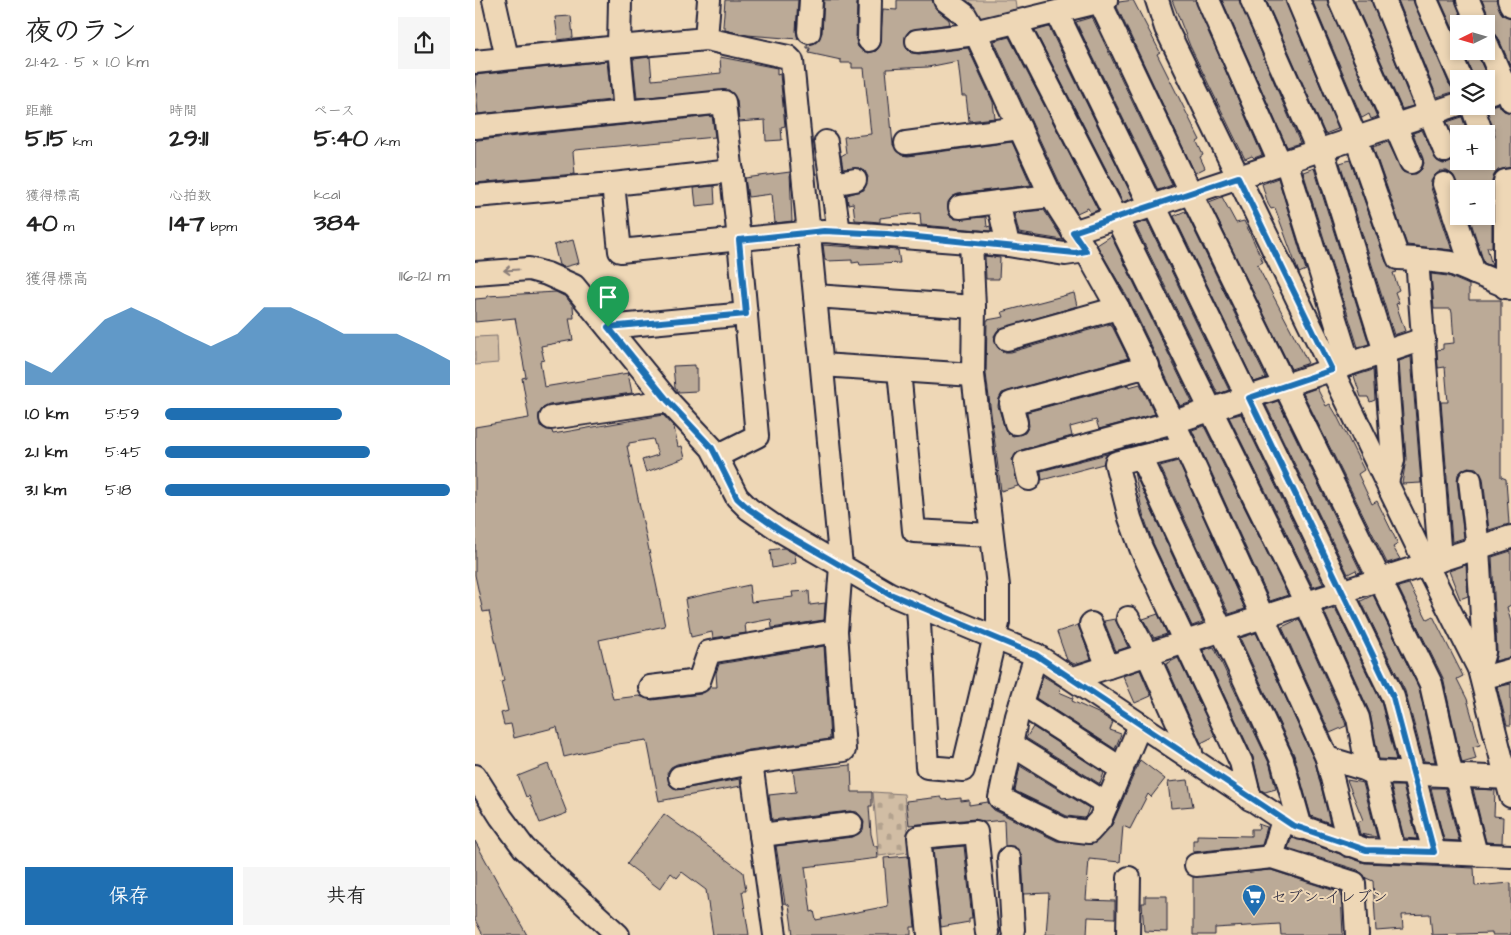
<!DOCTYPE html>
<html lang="ja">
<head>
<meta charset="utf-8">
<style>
	body { margin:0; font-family:"Architects Daughter","Klee One",sans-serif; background:#f6f6f6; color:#222; height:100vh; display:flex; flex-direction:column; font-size:19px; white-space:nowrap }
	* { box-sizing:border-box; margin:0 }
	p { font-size:16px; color:#767676 }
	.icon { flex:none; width:28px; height:28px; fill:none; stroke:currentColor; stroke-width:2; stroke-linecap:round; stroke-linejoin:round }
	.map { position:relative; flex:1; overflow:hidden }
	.sheet { display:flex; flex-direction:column; background:#fff; width:475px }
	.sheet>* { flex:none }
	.needle { width:32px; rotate:265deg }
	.buttons { position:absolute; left:975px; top:15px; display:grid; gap:10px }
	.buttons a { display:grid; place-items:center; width:45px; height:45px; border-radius:0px; background:#fff; box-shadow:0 2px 8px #0003; font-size:25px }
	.pin { position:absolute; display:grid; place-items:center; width:42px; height:42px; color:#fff; margin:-51px -21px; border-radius:50% 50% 50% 0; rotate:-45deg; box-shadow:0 0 5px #0007 }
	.pin .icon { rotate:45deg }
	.round { display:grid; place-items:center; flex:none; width:52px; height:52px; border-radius:0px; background:#f6f6f6 }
	.summary { display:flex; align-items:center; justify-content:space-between; height:85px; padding:0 25px }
	h1 { font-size:28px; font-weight:700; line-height:38px }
	.stats { display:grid; grid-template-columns:repeat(3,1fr); gap:8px; height:85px; padding:5px 25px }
	.stats div { display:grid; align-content:center }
	.stats b { font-size:25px; font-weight:700 }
	.stats small { font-size:14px; font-weight:400 }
	.stats p { font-size:14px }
	.chart { height:140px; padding:10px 25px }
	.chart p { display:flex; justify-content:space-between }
	.chart svg { width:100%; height:90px; margin-top:5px; fill:#1f6fb2; opacity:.7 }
	.cta { display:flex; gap:10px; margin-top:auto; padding:10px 25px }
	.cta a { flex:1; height:58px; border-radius:0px; background:#1f6fb2; color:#fff; font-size:20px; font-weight:700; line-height:58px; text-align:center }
	.cta a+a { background:#f6f6f6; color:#222 }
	ul { padding:0 25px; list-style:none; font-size:16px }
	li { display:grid; grid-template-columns:80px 60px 1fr; align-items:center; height:38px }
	li i { height:12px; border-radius:6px; background:#1f6fb2 }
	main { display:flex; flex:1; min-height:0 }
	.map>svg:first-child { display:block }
	.cemetery { fill:url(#cemetery-stones); stroke:#7a7070 }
	.park { fill:#d1bda4; stroke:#7a7070 }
	.building { fill:#bbaa97; stroke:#22223b }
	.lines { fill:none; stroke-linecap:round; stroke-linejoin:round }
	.minor-casing { stroke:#22223b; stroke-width:26 }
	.minor { stroke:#eed7b6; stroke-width:22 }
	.oneway { stroke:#887c78 }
	.route-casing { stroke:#fff; stroke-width:10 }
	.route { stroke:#1f6fb2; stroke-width:6 }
	.labels { text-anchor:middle; stroke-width:4; stroke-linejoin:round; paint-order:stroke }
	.poi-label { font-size:16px; fill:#22223b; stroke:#eed7b6; text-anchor:start }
</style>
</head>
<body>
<main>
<section class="sheet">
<div class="summary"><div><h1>夜のラン</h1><p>21:42 · 5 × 1.0 km</p></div><a class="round"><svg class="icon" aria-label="share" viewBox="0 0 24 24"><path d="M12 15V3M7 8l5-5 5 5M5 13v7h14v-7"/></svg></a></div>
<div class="stats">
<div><p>距離</p><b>5.15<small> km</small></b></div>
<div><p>時間</p><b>29:11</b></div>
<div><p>ペース</p><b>5:40<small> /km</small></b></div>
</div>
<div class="stats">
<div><p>獲得標高</p><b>40<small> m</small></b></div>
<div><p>心拍数</p><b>147<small> bpm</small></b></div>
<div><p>kcal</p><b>384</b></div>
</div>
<div class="chart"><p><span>獲得標高</span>116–121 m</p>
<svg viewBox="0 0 160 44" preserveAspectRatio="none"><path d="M0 44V32L10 38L20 25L30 12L40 6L50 12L60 19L70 25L80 19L90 6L100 6L110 12L120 19L130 19L140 19L150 25L160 32V44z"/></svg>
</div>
<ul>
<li><b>1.0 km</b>5:59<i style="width:62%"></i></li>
<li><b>2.1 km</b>5:45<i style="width:72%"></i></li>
<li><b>3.1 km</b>5:18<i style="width:100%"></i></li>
</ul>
<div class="cta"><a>保存</a><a>共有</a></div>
</section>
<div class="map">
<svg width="1036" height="935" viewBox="0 0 1036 935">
	<defs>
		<pattern id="cemetery-stones" width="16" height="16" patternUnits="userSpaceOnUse" patternTransform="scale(1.25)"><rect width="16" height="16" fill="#d1bda4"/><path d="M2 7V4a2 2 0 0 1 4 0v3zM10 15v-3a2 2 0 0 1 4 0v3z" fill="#b3a28e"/></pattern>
	</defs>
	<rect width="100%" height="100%" fill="#eed7b6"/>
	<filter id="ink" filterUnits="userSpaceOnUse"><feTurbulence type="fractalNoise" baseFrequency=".02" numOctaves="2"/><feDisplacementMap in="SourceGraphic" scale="10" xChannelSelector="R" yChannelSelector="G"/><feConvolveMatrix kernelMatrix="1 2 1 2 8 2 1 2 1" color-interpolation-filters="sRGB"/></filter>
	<g filter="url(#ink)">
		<path class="cemetery" d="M398 792 429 794 435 852 404 856Z"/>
		<g class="park">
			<path d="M492 0H540L542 16 504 23 494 7Z"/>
			<path d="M22 336 23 363 0 365V337Z"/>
		</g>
		<g class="building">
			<path d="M250 0H323L321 31 323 39 272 35 250 30V26H248Z"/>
			<path d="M349 0H382L381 40 383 47 393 53 401 51 405 46 408 9 422 10V0H457L462 10 474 20 475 24 435 30 430 36 431 48 436 53 444 54 493 48 518 102 520 118 494 121 491 96H487L483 61 453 67 411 69 418 145 426 155 433 156 537 142 556 185 483 194 477 197 473 202 474 215 480 219 511 217 512 227 515 226 516 231 446 225 445 213 405 218V222L380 220 378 203 373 204 372 195 389 190 393 177 390 171 384 168 368 169 366 156 371 153 369 137 396 134 389 68H377V63H366V60L334 53 335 48H332V45L340 43 347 33Z"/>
			<path d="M658 0 685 52 682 54 725 140 722 142 728 155 725 157 730 168 720 173 642 7 644 2Z"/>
			<path d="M697 0H720L787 155 779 158 777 156 770 159 715 46Z"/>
			<path d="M747 0H764L825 143 812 147Z"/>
			<path d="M791 0H810L863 129 850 134Z"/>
			<path d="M837 0H852L902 117 896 119 894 114 887 118Z"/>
			<path d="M879 0H896L938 106 927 109Z"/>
			<path d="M923 0H938L974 84 981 91 962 97Z"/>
			<path d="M965 0H980L988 21 984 23V42Z"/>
			<path d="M1007 0H1021L1028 15 1036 18V67L1023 37 1014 30 1015 19Z"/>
			<path d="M96 16 98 38 83 40 80 17Z"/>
			<path d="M617 17 697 185 683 190 601 22Z"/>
			<path d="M574 27 658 198 648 202 560 31Z"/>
			<path d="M534 37 623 210 615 213 613 208 602 213 588 190 519 41Z"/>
			<path d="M988 51H1001L1013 79H999Z"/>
			<path d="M175 57 177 80 246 73 245 57 302 68V75L305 74 310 126 306 127 307 140 291 141 290 120 264 122 262 100 254 90 162 98 158 59Z"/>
			<path d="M132 61 136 100 3 114 0 75Z"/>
			<path d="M1023 104 1029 111 1036 113V167L1023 170 1017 181V247H1012L1017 266 1009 263 994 216H1011V189H984L978 175 972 171H965L960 175 956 181V188L977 250 932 245 898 147 913 142 928 172 941 174 947 169 949 163 938 133 947 130 962 161 968 164 974 163 981 159 983 152 972 122 987 117 993 134H984V161H1015L1011 146 1017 142 1020 136 1011 107Z"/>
			<path d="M237 116 240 137 100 150 98 152 100 174 0 183V142L3 140Z"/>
			<path d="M875 160 911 262 922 272 918 273 924 290 920 292 924 303 921 304 930 331 919 335 865 163Z"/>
			<path d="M839 168 894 344 883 347 828 172Z"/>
			<path d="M315 172 317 221 300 223 297 194 273 197 270 178Z"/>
			<path d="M803 178 831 270 824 273 800 208 796 209 793 204 787 184Z"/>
			<path d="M239 186 240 204 221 206 219 188Z"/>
			<path d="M747 197 761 223 769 221 775 233 788 262 782 265 824 345 833 363 831 364 816 369 734 202Z"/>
			<path d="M569 210 585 235 588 240 544 233 539 213Z"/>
			<path d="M710 211 791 378 779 382 699 216Z"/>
			<path d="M672 221 754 390 743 394 660 225Z"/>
			<path d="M636 236 717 402 705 406 655 302 622 245Z"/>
			<path d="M98 240 104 263 89 267 84 265 79 245Z"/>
			<path d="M348 245 423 250 425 263 385 265 384 262 377 263V260L352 261 350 260Z"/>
			<path d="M510 256 525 258 524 279H511Z"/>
			<path d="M956 274 973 276 994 285V300H1026V477L1031 479 1034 524 1014 530 1008 478 1001 468 993 467 983 474 982 481 989 538 977 542 966 402H973L970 367 963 368 962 350 968 349V344L979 343 977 313 976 309H959Z"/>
			<path d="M81 292 91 297 98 306 99 318H94L98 340 66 346 69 360 65 361 69 387 153 373 157 393 74 405 68 408 64 414 65 426 77 431 78 434 188 415 199 427 203 447 207 446 210 458 171 472 167 460 183 455 178 439 154 443V446H152L190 626 124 640 138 699 164 696 177 700 226 694 235 687H242L241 673 244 664 349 646 355 739 274 750 202 764 196 767 192 773 195 785 201 790 265 779 266 786 184 801 172 740 143 744 89 757 82 727 39 738 36 724 29 725 26 713 33 711 26 682 29 681 14 611 8 612 0 575V427L54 418 47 378 51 377 40 318 0 322V299L12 298V296Z"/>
			<path d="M599 293 602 306 523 330 519 336 523 348 528 352H536L636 324 653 358 527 393 524 399 523 406 531 432 538 436 550 433 554 426 552 412 653 385 654 387 665 384 680 414 624 429 621 420 595 427 597 436 546 450 537 459 543 486 526 491 511 374 512 320 529 317 527 312Z"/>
			<path d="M936 357 946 483 927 484 931 459 924 361Z"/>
			<path d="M220 365V368H222V391L203 392 200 388 198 366Z"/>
			<path d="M898 370 900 400 895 402 893 397H886L879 376Z"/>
			<path d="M842 388 851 406 855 404 861 414 889 470 883 474 897 504 902 501 923 544 918 547 925 559 912 563 828 393Z"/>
			<path d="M803 401 886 572 882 573 881 570 873 574 791 405Z"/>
			<path d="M766 414 848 584 838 587 754 417Z"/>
			<path d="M729 426 813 595 795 601 717 430Z"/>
			<path d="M632 454 628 464 567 480 566 471Z"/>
			<path d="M703 461 770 609 754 614 685 466Z"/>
			<path d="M659 472 728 622 717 626 678 543 668 514Z"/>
			<path d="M309 548 320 554 321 563 297 568 295 550Z"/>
			<path d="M1036 551V605L1032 607 1036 622V657L1020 661 1022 651 1017 557Z"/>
			<path d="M991 565 993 596 985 599 974 571Z"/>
			<path d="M934 584 952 619 958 616 988 676 982 679 992 699 1005 745 998 747 1001 759 987 763 968 678 923 587Z"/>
			<path d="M274 585 276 602 318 597 317 592 334 591 335 605 350 603 349 620 297 628 296 619 270 624 271 633 238 638 237 632 216 637 210 599Z"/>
			<path d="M898 595 944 688 960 762 949 761 930 691 886 601Z"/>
			<path d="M860 608 906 702 921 760 904 759 895 713 849 611Z"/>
			<path d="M683 614 692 634 679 638 668 619Z"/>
			<path d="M640 619 653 647 641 651 629 621Z"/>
			<path d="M824 619 870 722 871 726 855 733 807 627Z"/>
			<path d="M603 625 616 659 599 664 592 660 582 632Z"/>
			<path d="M781 633 840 762 855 823 836 816 819 755 765 638Z"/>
			<path d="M739 647 795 765 801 789 790 792 786 790 778 757 728 650Z"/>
			<path d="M703 658 740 736 726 743 691 664Z"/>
			<path d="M665 670 676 696 660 703 648 676Z"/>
			<path d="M568 676 586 687 584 692 598 698 597 701 623 713 638 722 635 730 646 734 640 749 561 698Z"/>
			<path d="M1036 684V725H1032L1022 687Z"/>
			<path d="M558 727 629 773 625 784 551 738Z"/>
			<path d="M665 760 690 779 676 797 673 794 655 829 648 826 645 862 614 859 611 900 640 901V918L613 917 612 935H571L574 893 549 894 547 857 540 847 530 846 529 820 509 822 500 819 434 825 431 801 466 797 468 800 486 798V801L494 800V805L513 802 519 810 582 841 618 844 637 825Z"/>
			<path d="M73 764 92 813 65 823 54 796 51 797 43 776Z"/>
			<path d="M376 765 377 792H397V806H394L396 834 399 846H402L403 858 330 867 336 912 339 911 341 920 413 906 409 858 433 856 440 927H436V935H318L314 905 310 903 301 846 378 837 388 830 389 822 382 812 375 811 297 820 294 795 321 792 318 770Z"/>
			<path d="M545 766 614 808 611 816 609 818 592 816 540 791Z"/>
			<path d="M713 780 718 806 696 808 693 782Z"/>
			<path d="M872 780 888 783 902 837 885 834 882 822 888 820Z"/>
			<path d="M916 786H928L942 839 929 838Z"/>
			<path d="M956 788H970L984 841 969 840Z"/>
			<path d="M998 789 1020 790 1019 816 1028 817 1027 843 1011 842Z"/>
			<path d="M189 814 268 872 271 891H267L274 935H238L231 890 207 872 202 878 196 873 185 889 152 864Z"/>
			<path d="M783 824 792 827 787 845 718 852V840H722V835L776 836V829H784Z"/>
			<path d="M817 837 890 863 999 868 1000 886 1036 883V935H1017V933L957 935 955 914 927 915 928 929 901 931 898 881 891 878 883 870 813 848Z"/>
			<path d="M0 841 34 903 52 935H8L0 920Z"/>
			<path d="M489 846 497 918H494V922L466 927 458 849Z"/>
			<path d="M796 870 866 893 868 935H806L805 924 740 928V935H718V877Z"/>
			<path d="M670 896H692V932L669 931 667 903H670Z"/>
		</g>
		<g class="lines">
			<g class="minor-casing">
				<g id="minor">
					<path d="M19 0 32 58"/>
					<path d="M470 0 490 15 501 34 576 196 611 251 643 308 710 446 852 758 874 845"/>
					<path d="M624 0 716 194 956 684 977 777"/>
					<path d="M682 0 691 28 951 564 1004 669 1036 796"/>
					<path d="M733 0 805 163"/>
					<path d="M777 0 843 150"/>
					<path d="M823 0 881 138 923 258 942 259 965 560"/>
					<path d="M865 0 936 162"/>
					<path d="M909 0 970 151"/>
					<path d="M951 0 986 79"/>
					<path d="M993 0 1003 24"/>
					<path d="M1034 0 1036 5"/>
					<path d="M582 13 676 206"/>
					<path d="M541 22 641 217 831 603 883 718 893 771"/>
					<path d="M334 32 336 0"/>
					<path d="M499 32 631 0"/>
					<path d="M231 39 313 57 317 61 340 296"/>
					<path d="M394 40 395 0"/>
					<path d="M442 41 501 34"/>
					<path d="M1011 42 1036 100"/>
					<path d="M0 62 144 47 145 0"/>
					<path d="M1011 94 1036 85"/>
					<path d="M997 106 1007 134"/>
					<path d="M150 112 144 47 231 39 234 0"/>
					<path d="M0 127 249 102 264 240 282 436 242 456"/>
					<path d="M351 142 364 232"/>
					<path d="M431 143 545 128"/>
					<path d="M847 149 910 352 918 460 912 482"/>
					<path d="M811 161 874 364"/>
					<path d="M257 171 138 184 145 251 349 231 533 245 590 254 611 251"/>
					<path d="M357 184 380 180"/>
					<path d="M969 184 999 273"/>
					<path d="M0 196 138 184"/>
					<path d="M679 205 918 697 959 852"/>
					<path d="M485 207 523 202"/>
					<path d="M598 232 984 104"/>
					<path d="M533 245 523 202 576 196"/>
					<path d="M942 259 976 263 1036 288"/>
					<path d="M0 273 54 269 72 274 99 286 193 401 237 448 262 497 274 509 306 531 415 594 561 655 808 820 891 850 1036 856"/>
					<path d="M1030 287V181L1036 180"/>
					<path d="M133 327 271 314"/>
					<path d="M532 339 643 308"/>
					<path d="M347 365 498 375"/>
					<path d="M424 370 439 531 516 535"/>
					<path d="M76 418 193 401"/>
					<path d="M541 423 536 403 673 366"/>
					<path d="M710 446 641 463 655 518 666 548 766 762 775 799"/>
					<path d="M666 457 807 760 826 828"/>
					<path d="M554 479 550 462 699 422 949 339"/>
					<path d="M995 480 1003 548 1009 652 1004 669"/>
					<path d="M443 605 452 767 488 770 523 623V586L498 375 499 307 496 242"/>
					<path d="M653 618 672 654 716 752 717 760"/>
					<path d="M616 624 633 667"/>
					<path d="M561 655 542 716 525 798 588 829 614 832 625 820 665 725"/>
					<path d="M599 678 1036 537"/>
					<path d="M1007 678 1036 670"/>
					<path d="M175 687 224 681 234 652 361 631"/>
					<path d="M546 704 647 769"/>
					<path d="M537 745 632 804"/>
					<path d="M852 758 899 772 1036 778"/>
					<path d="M276 763 300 935"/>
					<path d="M899 772 919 851"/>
					<path d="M0 776 26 817 49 848 143 935"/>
					<path d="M205 777 276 763 369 750 361 631 366 566 340 296 499 307"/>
					<path d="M981 777 1001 854"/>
					<path d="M286 835 376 824"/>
					<path d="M797 857 808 820"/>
					<path d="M534 858 538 930"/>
					<path d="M721 865 797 857 879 883 882 935"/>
					<path d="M454 935 444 837 501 832 512 933"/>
					<path d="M653 935 654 878"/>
				</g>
			</g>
			<use href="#minor" class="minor"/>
		</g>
		<defs><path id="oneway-shaft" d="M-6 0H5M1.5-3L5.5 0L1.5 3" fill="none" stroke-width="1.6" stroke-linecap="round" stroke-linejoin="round" transform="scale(1.25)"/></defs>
		<use class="oneway" href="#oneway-shaft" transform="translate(36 270) rotate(176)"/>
	</g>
	<g class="lines" filter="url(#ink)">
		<g class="route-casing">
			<path id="route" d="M763 177 857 370 774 398 918 697 959 852 891 850 817 825 561 655 415 594 306 531 274 509 262 498 237 448 193 401 133 327 271 314 264 240 349 231 412 234 600 253 611 251 598 232Z"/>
		</g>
		<use href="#route" class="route"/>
	</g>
	<defs>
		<g id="supermarket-pin" transform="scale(1.25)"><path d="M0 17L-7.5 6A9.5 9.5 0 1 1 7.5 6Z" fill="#1f6fb2" stroke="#eed7b6"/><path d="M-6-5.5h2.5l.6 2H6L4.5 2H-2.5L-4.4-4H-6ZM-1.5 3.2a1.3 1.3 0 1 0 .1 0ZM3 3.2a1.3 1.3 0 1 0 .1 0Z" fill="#fff"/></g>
	</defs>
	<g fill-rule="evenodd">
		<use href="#supermarket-pin" x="779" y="896"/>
	</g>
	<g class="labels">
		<g class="poi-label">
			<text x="796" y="902">セブン-イレブン</text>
		</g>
	</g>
</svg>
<div class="buttons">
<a><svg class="needle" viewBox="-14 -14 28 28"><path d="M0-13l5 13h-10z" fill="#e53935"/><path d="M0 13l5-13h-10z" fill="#767676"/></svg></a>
<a><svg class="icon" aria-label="layers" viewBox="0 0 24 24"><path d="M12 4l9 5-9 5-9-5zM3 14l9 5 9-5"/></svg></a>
<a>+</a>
<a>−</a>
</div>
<div class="pin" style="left:133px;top:327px;background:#1e9e55"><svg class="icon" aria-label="arrive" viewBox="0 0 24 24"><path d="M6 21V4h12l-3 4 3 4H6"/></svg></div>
</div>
</main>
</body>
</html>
